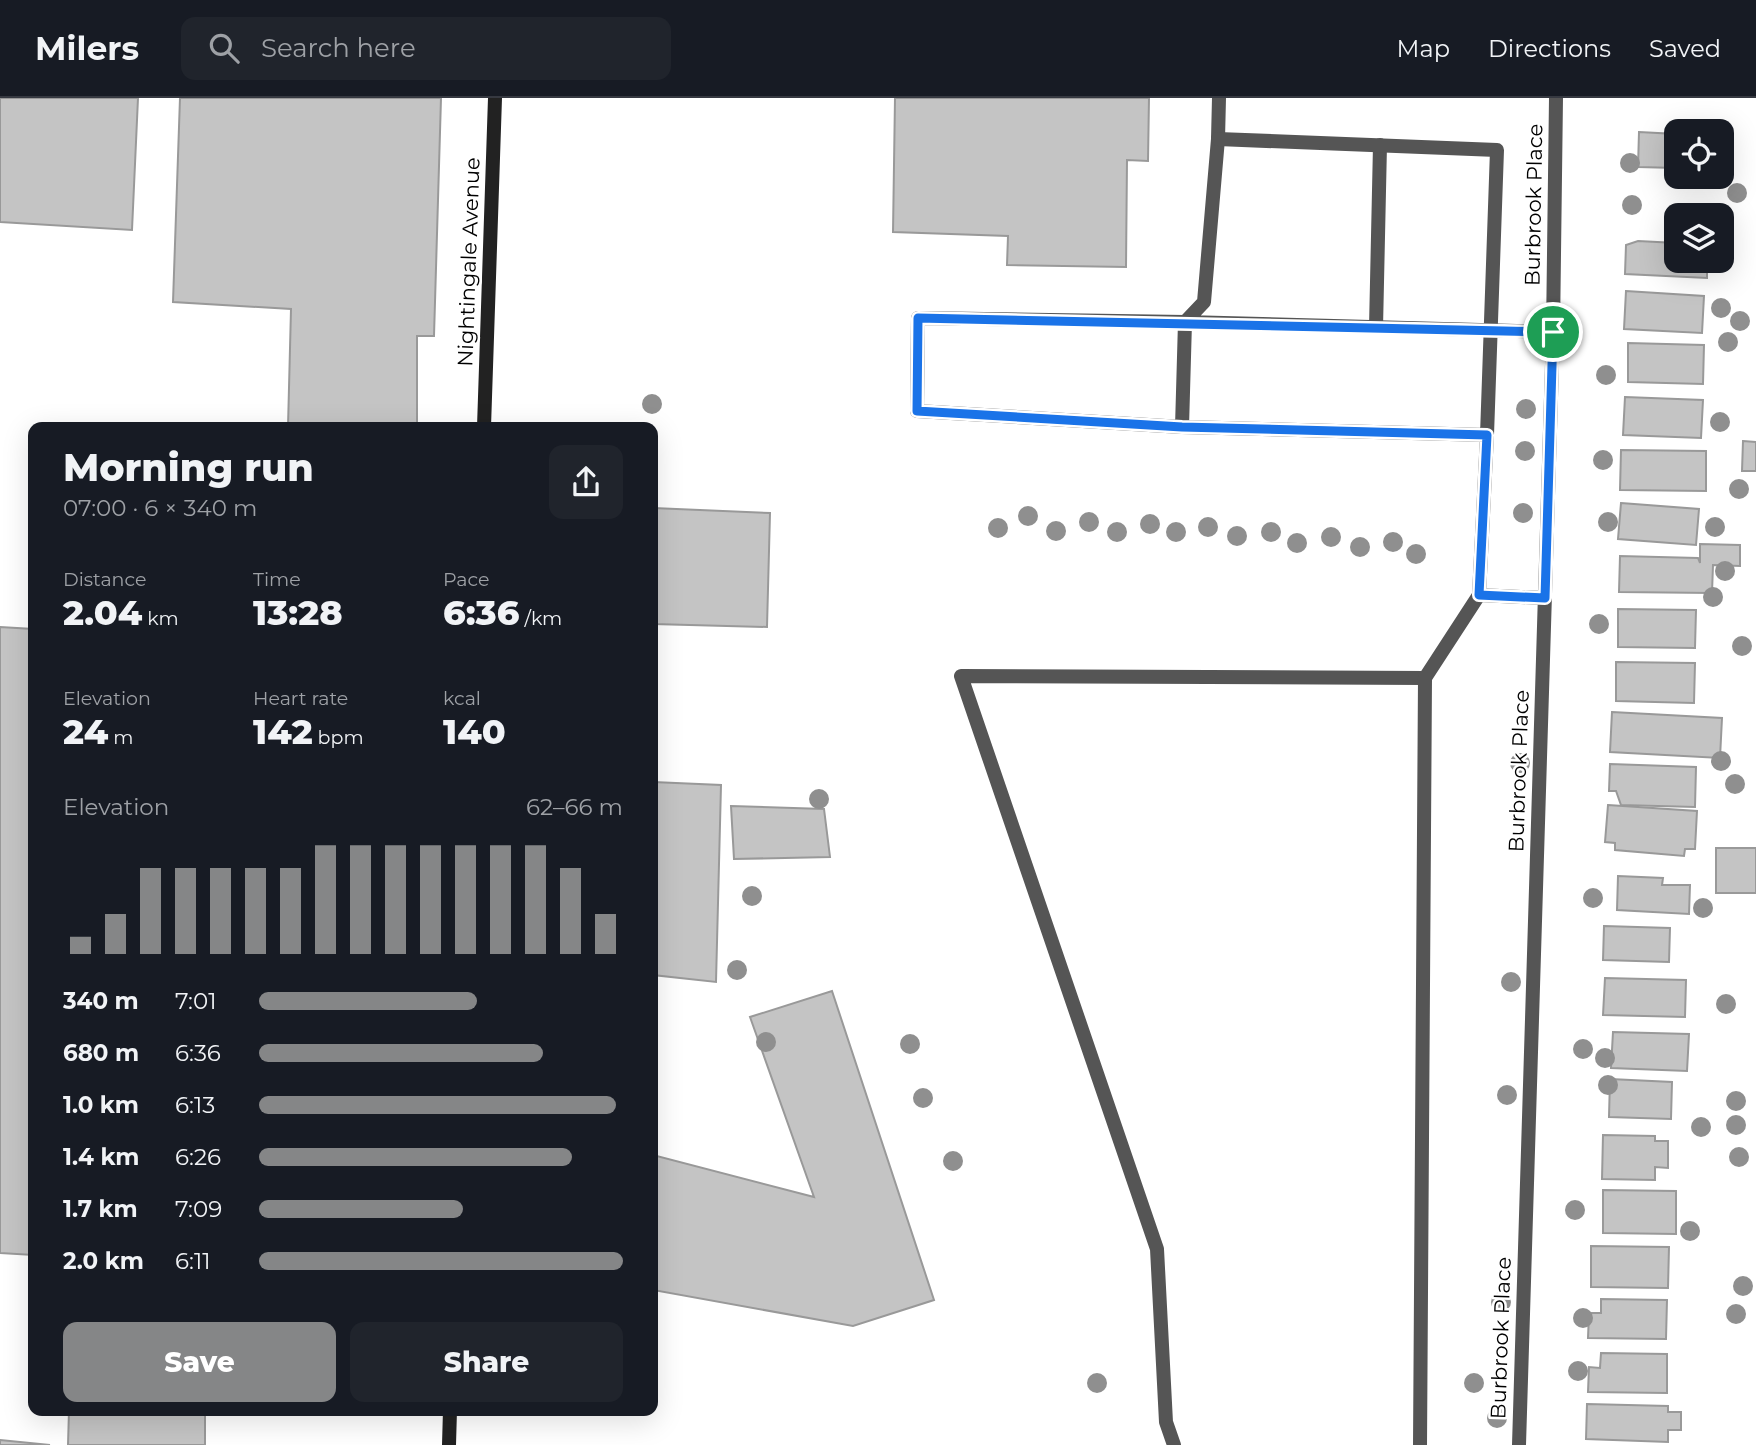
<!DOCTYPE html>
<html lang="en">
<head>
<meta charset="utf-8">
<style>
	body { margin:0; font-family:Montserrat,sans-serif; background:#20242c; color:#f1f3f6; height:100vh; display:flex; flex-direction:column; font-size:26px; white-space:nowrap }
	* { box-sizing:border-box; margin:0 }
	p { font-size:23px; color:#9ea1a6 }
	.icon { flex:none; width:38px; height:38px; fill:none; stroke:currentColor; stroke-width:2; stroke-linecap:round; stroke-linejoin:round }
	.map { position:relative; flex:1; overflow:hidden }
	.sheet { position:absolute; left:28px; top:324px; width:630px; height:994px; display:flex; flex-direction:column; background:#171b24; border-radius:14px; box-shadow:0 7px 28px #0002 }
	.sheet>* { flex:none }
	.fabs { position:absolute; left:1664px; top:21px; display:grid; gap:14px }
	.fabs a { display:grid; place-items:center; width:70px; height:70px; border-radius:14px; background:#171b24; box-shadow:0 7px 28px #0002; font-size:35px }
	.pin { position:absolute; display:grid; place-items:center; width:60px; height:60px; color:#fff; margin:-30px; border:4px solid #fff; border-radius:50%; box-shadow:0 2px 7px #0007 }
	.round { display:grid; place-items:center; flex:none; width:74px; height:74px; border-radius:14px; background:#20242c }
	.head { display:flex; align-items:center; justify-content:space-between; height:119px; padding:0 35px }
	h1 { font-size:38px; font-weight:800; line-height:52px }
	.figures { display:grid; grid-template-columns:repeat(3,1fr); gap:10px; height:119px; padding:7px 35px }
	.figures div { display:grid; align-content:center }
	.figures b { font-size:35px; font-weight:800 }
	.figures small { font-size:19px; font-weight:400 }
	.figures p { font-size:19px }
	.chart { height:196px; padding:14px 35px }
	.chart p { display:flex; justify-content:space-between }
	.chart svg { width:100%; height:126px; margin-top:7px; stroke:#858687; stroke-width:6 }
	.action { display:flex; gap:14px; margin-top:auto; padding:14px 35px }
	.action a { flex:1; height:80px; border-radius:14px; background:#858687; color:#fff; font-size:28px; font-weight:800; line-height:80px; text-align:center }
	.action a+a { background:#20242c; color:#f1f3f6 }
	ul { padding:0 35px; list-style:none; font-size:23px }
	li { display:grid; grid-template-columns:112px 84px 1fr; align-items:center; height:52px }
	li i { height:18px; border-radius:9px; background:#858687 }
	header { display:flex; align-items:center; gap:42px; box-sizing:border-box; height:98px; padding:0 35px; background:#171b24; border-bottom:2px solid #363941 }
	header strong { font-size:33px }
	nav { display:flex; gap:38px; margin-inline-start:auto; font-size:24px }
	.search { width:490px; height:63px; background:#20242c; display:flex; align-items:center; gap:18px; box-sizing:border-box; padding:0 24px; border-radius:14px; color:#9ea1a6; font-size:26px }
	.map>svg:first-child { display:block }
	.building { fill:#c4c4c4; stroke:#999; stroke-width:2 }
	.lines { fill:none; stroke-linecap:round; stroke-linejoin:round }
	.lane { stroke:#555; stroke-width:14 }
	.street { stroke:#555; stroke-width:14 }
	.secondary { stroke:#222; stroke-width:14 }
	.tree { fill:#8f8f8f }
	.route-casing { stroke:#fff; stroke-width:14 }
	.route { stroke:#1a73e8; stroke-width:9 }
	.labels { text-anchor:middle; stroke-width:5; stroke-linejoin:round; paint-order:stroke }
	.street-label { font-size:21px; fill:#000; stroke:#fff }
</style>
</head>
<body>
<header>
<strong>Milers</strong>
<div class="search"><svg class="icon" aria-label="search" viewBox="0 0 24 24"><circle cx="10" cy="10" r="6"/><path d="M15 15l6 6"/></svg>Search here</div>
<nav><a>Map</a><a>Directions</a><a>Saved</a></nav>
</header>
<div class="map">
<svg width="1756" height="1347" viewBox="0 0 1756 1347">
	<rect width="100%" height="100%" fill="#fff"/>
	<g class="building">
		<path d="M0 0H138L132 132 0 124Z"/>
		<path d="M180 0H441L434 238H417V329H288L291 211 173 204Z"/>
		<path d="M895 0H1149L1148 63 1127 62 1126 169 1007 167 1008 138 893 134Z"/>
		<path d="M1639 34 1676 36V70L1638 69Z"/>
		<path d="M1638 143 1676 145V163H1707V180L1625 176 1626 147Z"/>
		<path d="M1626 193 1704 198 1702 235 1624 231Z"/>
		<path d="M1628 245 1704 247 1703 286 1628 284Z"/>
		<path d="M1625 299 1703 302 1701 340 1623 337Z"/>
		<path d="M1743 343 1756 344V373H1742Z"/>
		<path d="M1621 352 1706 353V393L1620 392Z"/>
		<path d="M1621 405 1699 411 1696 447 1618 441Z"/>
		<path d="M653 410 770 415 767 529 653 526Z"/>
		<path d="M1700 446 1740 447V468L1713 467 1712 495 1619 494 1620 458 1698 460 1700 465Z"/>
		<path d="M1618 511 1696 512 1695 550 1618 549Z"/>
		<path d="M0 529 33 531V1157L0 1155Z"/>
		<path d="M1616 564 1695 565 1694 605 1616 603Z"/>
		<path d="M1612 614 1722 620 1720 660 1610 654Z"/>
		<path d="M1610 666 1696 669 1695 709 1621 707 1616 693H1609Z"/>
		<path d="M653 684 721 687 716 884 653 877Z"/>
		<path d="M1608 707 1697 713 1695 751H1685L1684 758 1615 752V745L1605 744Z"/>
		<path d="M731 708 824 711 830 759 734 761Z"/>
		<rect x="1716" y="750" width="40" height="45"/>
		<path d="M1618 778 1663 780 1662 787H1690L1689 816 1617 812Z"/>
		<path d="M1604 828 1670 830 1669 864 1603 862Z"/>
		<path d="M1605 880 1686 882 1685 919 1603 917Z"/>
		<path d="M832 893 934 1202 853 1228 653 1192V1057L814 1099 750 919Z"/>
		<path d="M1613 934 1689 936 1687 973 1611 970Z"/>
		<path d="M1610 981 1672 984 1671 1021 1609 1019Z"/>
		<path d="M1603 1037 1655 1038V1043H1668V1070L1655 1069V1082L1602 1081Z"/>
		<path d="M1603 1092 1676 1093V1136L1603 1135Z"/>
		<path d="M1591 1148 1669 1149 1668 1190 1591 1189Z"/>
		<path d="M1601 1201 1667 1202 1666 1241 1588 1240 1589 1215H1601Z"/>
		<path d="M1601 1255 1667 1256V1295L1588 1294 1589 1269 1600 1270Z"/>
		<path d="M1587 1306 1668 1308V1314H1681V1332H1668V1344L1586 1341Z"/>
		<path d="M69 1312H205V1347H68Z"/>
		<path d="M0 1342 50 1347H0Z"/>
	</g>
	<g class="lines">
		<g class="lane">
			<path d="M1219 0 1218 41 1204 204 1185 224 1553 234"/>
			<path d="M1376 230 1380 47"/>
			<path d="M1182 329 917 313 918 220 1185 224 1182 329 1487 337 1497 52 1218 41"/>
			<path d="M1479 497 1545 500"/>
			<path d="M1174 1347 1166 1324 1157 1151 961 578 1425 580"/>
			<path d="M1420 1347 1425 580 1479 497 1487 337"/>
		</g>
		<path class="street" d="M1519 1347 1553 234 1556 0"/>
		<g class="secondary">
			<path d="M484 329 495 0"/>
			<path d="M449 1347 450 1312"/>
		</g>
	</g>
	<g class="tree">
		<circle cx="1630" cy="65" r="10"/>
		<circle cx="1737" cy="95" r="10"/>
		<circle cx="1632" cy="107" r="10"/>
		<circle cx="1721" cy="210" r="10"/>
		<circle cx="1740" cy="223" r="10"/>
		<circle cx="1728" cy="244" r="10"/>
		<circle cx="1606" cy="277" r="10"/>
		<circle cx="652" cy="306" r="10"/>
		<circle cx="1526" cy="311" r="10"/>
		<circle cx="1720" cy="324" r="10"/>
		<circle cx="1525" cy="353" r="10"/>
		<circle cx="1603" cy="362" r="10"/>
		<circle cx="1739" cy="391" r="10"/>
		<circle cx="1523" cy="415" r="10"/>
		<circle cx="1028" cy="418" r="10"/>
		<circle cx="1089" cy="424" r="10"/>
		<circle cx="1608" cy="424" r="10"/>
		<circle cx="1150" cy="426" r="10"/>
		<circle cx="1208" cy="429" r="10"/>
		<circle cx="1715" cy="429" r="10"/>
		<circle cx="998" cy="430" r="10"/>
		<circle cx="1056" cy="433" r="10"/>
		<circle cx="1117" cy="434" r="10"/>
		<circle cx="1176" cy="434" r="10"/>
		<circle cx="1271" cy="434" r="10"/>
		<circle cx="1237" cy="438" r="10"/>
		<circle cx="1331" cy="439" r="10"/>
		<circle cx="1393" cy="444" r="10"/>
		<circle cx="1297" cy="445" r="10"/>
		<circle cx="1360" cy="449" r="10"/>
		<circle cx="1416" cy="456" r="10"/>
		<circle cx="1725" cy="473" r="10"/>
		<circle cx="1713" cy="499" r="10"/>
		<circle cx="1599" cy="526" r="10"/>
		<circle cx="1742" cy="548" r="10"/>
		<circle cx="1721" cy="663" r="10"/>
		<circle cx="1520" cy="665" r="10"/>
		<circle cx="1735" cy="686" r="10"/>
		<circle cx="819" cy="701" r="10"/>
		<circle cx="752" cy="798" r="10"/>
		<circle cx="1593" cy="800" r="10"/>
		<circle cx="1703" cy="810" r="10"/>
		<circle cx="737" cy="872" r="10"/>
		<circle cx="1511" cy="884" r="10"/>
		<circle cx="1726" cy="906" r="10"/>
		<circle cx="766" cy="944" r="10"/>
		<circle cx="910" cy="946" r="10"/>
		<circle cx="1583" cy="951" r="10"/>
		<circle cx="1605" cy="960" r="10"/>
		<circle cx="1608" cy="987" r="10"/>
		<circle cx="1507" cy="997" r="10"/>
		<circle cx="923" cy="1000" r="10"/>
		<circle cx="1736" cy="1003" r="10"/>
		<circle cx="1736" cy="1027" r="10"/>
		<circle cx="1701" cy="1029" r="10"/>
		<circle cx="1739" cy="1059" r="10"/>
		<circle cx="953" cy="1063" r="10"/>
		<circle cx="1575" cy="1112" r="10"/>
		<circle cx="1690" cy="1133" r="10"/>
		<circle cx="1743" cy="1188" r="10"/>
		<circle cx="1501" cy="1204" r="10"/>
		<circle cx="1736" cy="1216" r="10"/>
		<circle cx="1583" cy="1220" r="10"/>
		<circle cx="1578" cy="1273" r="10"/>
		<circle cx="1097" cy="1285" r="10"/>
		<circle cx="1474" cy="1285" r="10"/>
		<circle cx="1497" cy="1320" r="10"/>
	</g>
	<g class="lines">
		<g class="route-casing">
			<path id="route" d="M918 220 1553 234 1545 500 1479 497 1487 337 1182 329 917 313Z"/>
		</g>
		<use href="#route" class="route"/>
	</g>
	<g class="labels">
		<g class="street-label">
			<text transform="translate(1534 107) rotate(-89)" y="7">Burbrook Place</text>
			<text transform="translate(469 164) rotate(-88)" y="7">Nightingale Avenue</text>
			<text transform="translate(1519 673) rotate(-88)" y="7">Burbrook Place</text>
			<text transform="translate(1501 1240) rotate(-88)" y="7">Burbrook Place</text>
		</g>
	</g>
</svg>
<div class="fabs">
<a><svg class="icon" aria-label="locate" viewBox="0 0 24 24"><circle cx="12" cy="12" r="6"/><path d="M12 2v4M12 18v4M2 12h4M18 12h4"/></svg></a>
<a><svg class="icon" aria-label="layers" viewBox="0 0 24 24"><path d="M12 4l9 5-9 5-9-5zM3 14l9 5 9-5"/></svg></a>
</div>
<div class="pin" style="left:1553px;top:234px;background:#1e9e55"><svg class="icon" aria-label="arrive" viewBox="0 0 24 24"><path d="M6 21V4h12l-3 4 3 4H6"/></svg></div>
<section class="sheet">
<div class="head"><div><h1>Morning run</h1><p>07:00 · 6 × 340 m</p></div><a class="round"><svg class="icon" aria-label="share" viewBox="0 0 24 24"><path d="M12 15V3M7 8l5-5 5 5M5 13v7h14v-7"/></svg></a></div>
<div class="figures">
<div><p>Distance</p><b>2.04<small> km</small></b></div>
<div><p>Time</p><b>13:28</b></div>
<div><p>Pace</p><b>6:36<small> /km</small></b></div>
</div>
<div class="figures">
<div><p>Elevation</p><b>24<small> m</small></b></div>
<div><p>Heart rate</p><b>142<small> bpm</small></b></div>
<div><p>kcal</p><b>140</b></div>
</div>
<div class="chart"><p><span>Elevation</span>62–66 m</p>
<svg viewBox="0 0 160 44" preserveAspectRatio="none"><path d="M5 44V38M15 44V30M25 44V14M35 44V14M45 44V14M55 44V14M65 44V14M75 44V6M85 44V6M95 44V6M105 44V6M115 44V6M125 44V6M135 44V6M145 44V14M155 44V30"/></svg>
</div>
<ul>
<li><b>340 m</b>7:01<i style="width:60%"></i></li>
<li><b>680 m</b>6:36<i style="width:78%"></i></li>
<li><b>1.0 km</b>6:13<i style="width:98%"></i></li>
<li><b>1.4 km</b>6:26<i style="width:86%"></i></li>
<li><b>1.7 km</b>7:09<i style="width:56%"></i></li>
<li><b>2.0 km</b>6:11<i style="width:100%"></i></li>
</ul>
<div class="action"><a>Save</a><a>Share</a></div>
</section>
</div>
</body>
</html>
